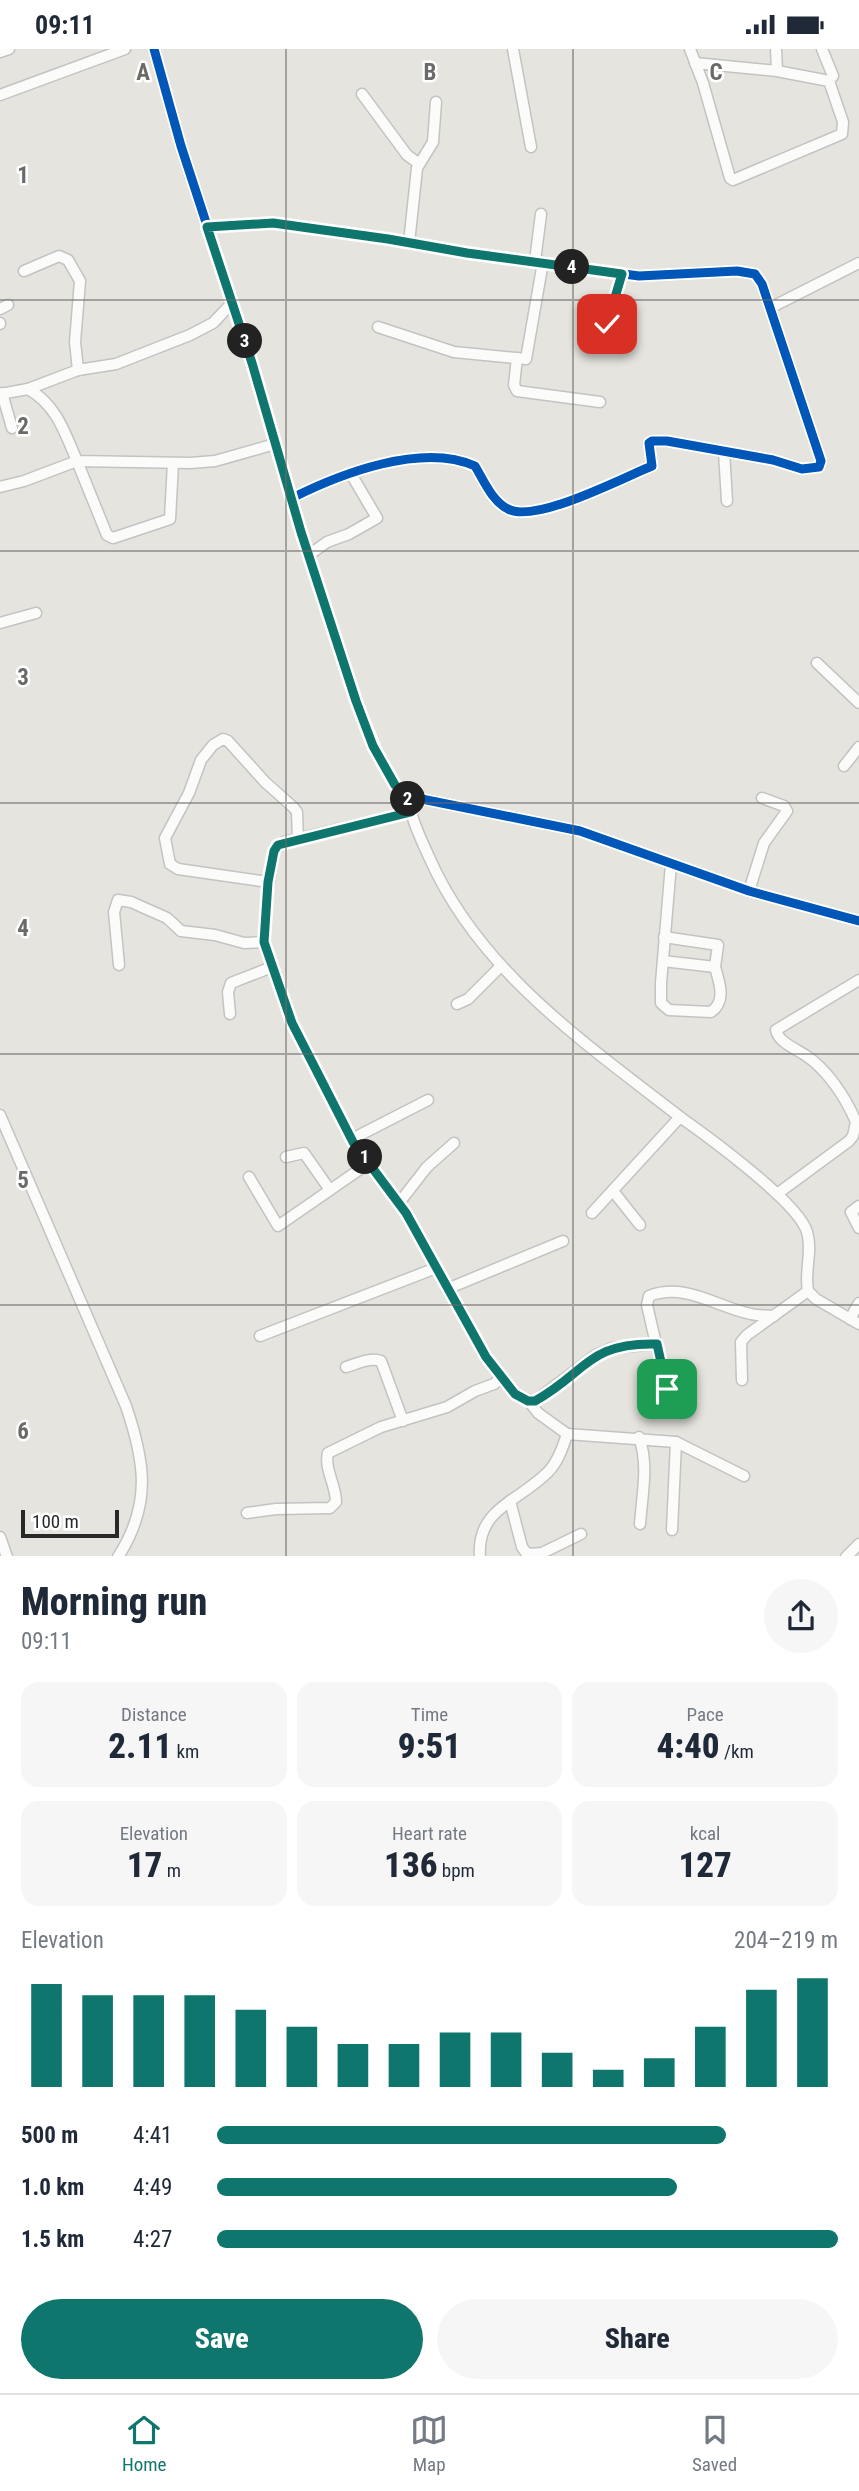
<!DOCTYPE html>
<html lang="en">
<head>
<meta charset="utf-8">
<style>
	body { margin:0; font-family:"Roboto Condensed",sans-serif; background:#f6f6f7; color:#1f2937; height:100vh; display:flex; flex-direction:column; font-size:26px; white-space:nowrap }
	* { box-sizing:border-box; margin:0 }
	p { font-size:23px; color:#747a83 }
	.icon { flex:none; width:38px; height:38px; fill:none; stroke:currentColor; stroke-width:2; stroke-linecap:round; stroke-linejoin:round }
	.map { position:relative; height:1507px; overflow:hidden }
	.drawer { display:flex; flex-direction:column; background:#fff; flex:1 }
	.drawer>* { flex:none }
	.scale { position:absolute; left:21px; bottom:18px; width:98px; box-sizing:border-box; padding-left:7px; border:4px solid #282828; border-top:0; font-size:19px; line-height:24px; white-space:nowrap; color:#282828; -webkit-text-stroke:5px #fff; paint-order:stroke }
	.pin { position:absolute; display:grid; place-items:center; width:60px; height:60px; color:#fff; margin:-30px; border-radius:14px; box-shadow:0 4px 10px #0006 }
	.km { position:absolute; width:35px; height:35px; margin:-18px; border-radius:50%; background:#222; color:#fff; font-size:19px; line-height:35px; text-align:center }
	.round { display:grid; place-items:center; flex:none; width:74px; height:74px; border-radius:37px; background:#f6f6f7 }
	.head { display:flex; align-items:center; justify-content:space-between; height:119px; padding:0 21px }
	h1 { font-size:38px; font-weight:800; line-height:52px }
	.metrics { display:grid; grid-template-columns:repeat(3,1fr); gap:10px; height:119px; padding:7px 21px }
	.metrics div { display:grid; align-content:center; border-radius:18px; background:#f6f6f7; text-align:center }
	.metrics b { font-size:35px; font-weight:800 }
	.metrics small { font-size:19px; font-weight:400 }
	.metrics p { font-size:19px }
	.chart { height:196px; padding:14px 21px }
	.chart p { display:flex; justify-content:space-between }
	.chart svg { width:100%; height:126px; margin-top:7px; stroke:#0f766e; stroke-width:6 }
	.cta { display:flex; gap:14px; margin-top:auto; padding:14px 21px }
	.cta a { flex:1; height:80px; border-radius:42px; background:#0f766e; color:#fff; font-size:28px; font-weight:800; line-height:80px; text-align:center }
	.cta a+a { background:#f6f6f7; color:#1f2937 }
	ul { padding:0 21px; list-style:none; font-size:23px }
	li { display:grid; grid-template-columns:112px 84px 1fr; align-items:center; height:52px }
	li i { height:18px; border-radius:9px; background:#0f766e }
	.status { display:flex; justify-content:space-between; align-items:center; height:49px; padding:0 35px; background:#fff; direction:ltr }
	.status svg { height:19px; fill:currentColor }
	.dock { display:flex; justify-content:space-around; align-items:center; height:98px; border-top:2px solid #e0e1e3; background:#fff; font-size:19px; color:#747a83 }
	.dock a { display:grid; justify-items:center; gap:4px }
	.dock .active { color:#0f766e }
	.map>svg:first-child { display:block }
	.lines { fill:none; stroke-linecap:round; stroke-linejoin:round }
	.minor-casing { stroke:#c4c3c3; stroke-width:13 }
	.minor { stroke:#fbfbfa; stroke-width:10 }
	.cycleway-casing { stroke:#fff; stroke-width:13 }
	.cycleway { stroke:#0057b8; stroke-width:9 }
	.route-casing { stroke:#fff; stroke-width:14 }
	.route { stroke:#0f766e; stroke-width:9 }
	.grid { fill:none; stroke:#6a6a68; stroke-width:2; stroke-opacity:0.55 }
	.grid-label { font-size:23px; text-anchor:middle; font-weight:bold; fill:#6a6a68; stroke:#fff; stroke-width:5; stroke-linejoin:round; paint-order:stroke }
</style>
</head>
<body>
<div class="status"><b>09:11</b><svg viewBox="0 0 49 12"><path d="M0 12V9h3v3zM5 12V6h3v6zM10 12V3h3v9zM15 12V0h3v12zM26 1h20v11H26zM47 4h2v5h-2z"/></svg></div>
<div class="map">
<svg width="859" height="1508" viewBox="0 0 859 1508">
	<rect width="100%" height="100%" fill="#e6e4de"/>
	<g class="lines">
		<g class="minor-casing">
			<g id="minor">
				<path d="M154 0 181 97 252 314 301 483 356 652 383 717 395 736 407 747 580 782 749 842 859 872"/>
				<path d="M513 0 531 98"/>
				<path d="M690 0 703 34 730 129 733 131 842 85 843 73 829 32 833 27 822 0"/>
				<path d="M776 0 777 22"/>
				<path d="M0 3 9 0"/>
				<path d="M695 14 777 22 829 32"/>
				<path d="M362 45 407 106 418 114"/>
				<path d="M0 46 125 0"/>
				<path d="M207 178 273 174 388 190 466 204 639 227 737 222 755 225 762 235 821 412 819 418 802 420 773 411 667 392H652L649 394 652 417C624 428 535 475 508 460 492 452 484 432 475 417 422 393 340 425 292 449"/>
				<path d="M409 194 417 119 433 93 436 53"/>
				<path d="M535 212 541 165"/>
				<path d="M24 222 59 207 68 211 80 232 75 293 78 321"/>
				<path d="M770 259 859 214"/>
				<path d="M0 260 8 256"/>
				<path d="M0 274V275"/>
				<path d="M607 275 622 225"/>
				<path d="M378 278 454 303 526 310 543 213"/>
				<path d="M517 309 514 336 517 342 600 353"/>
				<path d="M28 340 78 321 116 315 190 286 213 274 232 254"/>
				<path d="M2 344 12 379"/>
				<path d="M0 345 28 340C56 355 65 384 77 412L190 414 215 412 275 395"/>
				<path d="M724 403 727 452"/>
				<path d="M0 438 24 432 77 412 107 486 113 489 170 470 173 414"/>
				<path d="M309 506 327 493 349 485 377 469 351 425"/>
				<path d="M0 574 36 564"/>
				<path d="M817 614 859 654"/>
				<path d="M844 717 859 698"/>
				<path d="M410 758C413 775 422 792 429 808 479 922 585 994 680 1068"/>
				<path d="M411 763 284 793 274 802 267 845 264 893 292 974 353 1093 406 1164 486 1309 515 1345 528 1351 535 1352 596 1306 612 1299 657 1295"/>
				<path d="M671 815 661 934V954L669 961 711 963C727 952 719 933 715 918"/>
				<path d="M268 833 178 820 170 815 165 789 189 744 201 711 213 696 223 690 228 692 265 733 293 758 297 763 298 791"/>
				<path d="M749 842 764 794 787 762 784 757 762 749"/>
				<path d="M663 912 715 918 718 896 664 888"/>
				<path d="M119 916 114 863 118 851 131 853 167 869 181 882 215 886 244 894 264 893"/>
				<path d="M457 955 468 950 501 917"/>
				<path d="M230 965 228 943 231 934 272 918"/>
				<path d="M0 1066 126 1357C145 1413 152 1455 118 1508"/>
				<path d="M352 1090 428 1051"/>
				<path d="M286 1108 304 1104 330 1141"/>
				<path d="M249 1128 278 1177 369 1114"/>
				<path d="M613 1142 640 1176"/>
				<path d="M777 1145 849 1092 853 1087 856 1073C846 1049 827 1020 805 1006 795 999 779 994 776 981L859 931"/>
				<path d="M399 1154 427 1118 454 1094"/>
				<path d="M859 1157 851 1163 859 1179"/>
				<path d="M592 1164 680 1068C707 1087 799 1154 807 1183 813 1203 804 1222 808 1242L816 1250 859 1275"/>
				<path d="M447 1240 563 1192"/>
				<path d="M850 1270 859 1254"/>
				<path d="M260 1287 436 1219"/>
				<path d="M346 1318C357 1315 369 1308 381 1312L403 1372"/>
				<path d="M742 1331 741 1293 747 1286 808 1242"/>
				<path d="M668 1347 647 1256 649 1247C686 1233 716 1258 751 1265 758 1267 766 1266 774 1267"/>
				<path d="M528 1351 538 1364 567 1385"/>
				<path d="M639 1388C649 1416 642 1446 640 1475"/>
				<path d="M510 1452 522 1498 527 1505 542 1504 581 1485"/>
				<path d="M247 1464 276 1460 330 1459 336 1453C336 1436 324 1420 328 1404L381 1378 447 1358 475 1342 494 1335 501 1329"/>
				<path d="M672 1481 676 1393"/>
				<path d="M0 1488 7 1508"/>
				<path d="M480 1508C476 1459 520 1452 548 1423 558 1413 563 1398 567 1385L676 1393 744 1427"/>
				<path d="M846 1508 859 1495"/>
			</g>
		</g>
		<use href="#minor" class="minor"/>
		<g class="cycleway-casing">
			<g id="cycleway">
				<path d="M154 0 181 97 252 314 301 483 356 652 383 717 395 736 407 747 580 782 749 842 859 872"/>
				<path d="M207 178 273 174 388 190 466 204 639 227 737 222 755 225 762 235 821 412 819 418 802 420 773 411 667 392H652L649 394 652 417C624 428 535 475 508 460 492 452 484 432 475 417 422 393 340 425 292 449"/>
			</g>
		</g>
		<use href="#cycleway" class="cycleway"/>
	</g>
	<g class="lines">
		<g class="route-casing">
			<path id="route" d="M607 275 622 225 467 204 388 190 273 174 207 178 252 314 301 483 356 652 373 697 395 736 407 747 411 763 278 796 274 802 268 833 264 893 292 974 353 1093 406 1164 486 1308 515 1345 528 1352H535C586 1324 588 1293 657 1295L667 1340"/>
		</g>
		<use href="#route" class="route"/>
	</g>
	<path class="grid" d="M286 0V1508M573 0V1508M0 251H859M0 502H859M0 754H859M0 1005H859M0 1256H859"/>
	<g class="grid-label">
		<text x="143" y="31">A</text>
		<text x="430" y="31">B</text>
		<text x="716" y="31">C</text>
		<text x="23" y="134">1</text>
		<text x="23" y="385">2</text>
		<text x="23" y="636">3</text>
		<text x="23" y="887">4</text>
		<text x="23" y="1139">5</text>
		<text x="23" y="1390">6</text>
	</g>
</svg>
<div class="scale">100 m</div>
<div class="pin" style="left:667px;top:1340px;background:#1e9e55"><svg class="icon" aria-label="arrive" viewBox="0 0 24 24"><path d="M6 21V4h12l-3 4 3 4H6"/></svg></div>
<div class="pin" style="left:607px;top:275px;background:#d93025"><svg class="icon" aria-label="check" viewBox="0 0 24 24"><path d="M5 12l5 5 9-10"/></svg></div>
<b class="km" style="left:365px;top:1108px">1</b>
<b class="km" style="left:408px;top:750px">2</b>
<b class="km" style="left:245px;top:292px">3</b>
<b class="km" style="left:572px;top:218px">4</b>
</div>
<section class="drawer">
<div class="head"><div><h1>Morning run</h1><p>09:11</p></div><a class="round"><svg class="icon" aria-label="share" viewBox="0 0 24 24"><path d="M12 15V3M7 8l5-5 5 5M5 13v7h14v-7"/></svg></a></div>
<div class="metrics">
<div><p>Distance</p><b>2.11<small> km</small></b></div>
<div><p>Time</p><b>9:51</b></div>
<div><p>Pace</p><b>4:40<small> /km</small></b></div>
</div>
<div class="metrics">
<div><p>Elevation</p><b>17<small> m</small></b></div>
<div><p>Heart rate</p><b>136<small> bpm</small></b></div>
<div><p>kcal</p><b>127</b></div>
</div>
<div class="chart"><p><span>Elevation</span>204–219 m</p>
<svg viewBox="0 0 160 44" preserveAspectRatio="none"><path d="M5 44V8M15 44V12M25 44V12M35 44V12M45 44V17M55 44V23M65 44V29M75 44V29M85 44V25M95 44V25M105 44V32M115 44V38M125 44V34M135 44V23M145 44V10M155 44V6"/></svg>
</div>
<ul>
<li><b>500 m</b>4:41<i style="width:82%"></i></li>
<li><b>1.0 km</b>4:49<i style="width:74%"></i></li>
<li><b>1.5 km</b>4:27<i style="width:100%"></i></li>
</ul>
<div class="cta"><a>Save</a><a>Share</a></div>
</section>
<nav class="dock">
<a class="active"><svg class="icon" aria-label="home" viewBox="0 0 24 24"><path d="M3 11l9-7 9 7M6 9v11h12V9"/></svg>Home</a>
<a><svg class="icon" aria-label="map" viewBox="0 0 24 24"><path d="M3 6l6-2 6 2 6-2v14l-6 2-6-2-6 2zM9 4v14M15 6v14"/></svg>Map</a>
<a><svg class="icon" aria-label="saved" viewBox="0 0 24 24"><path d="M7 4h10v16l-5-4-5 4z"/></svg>Saved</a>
</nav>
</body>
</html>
